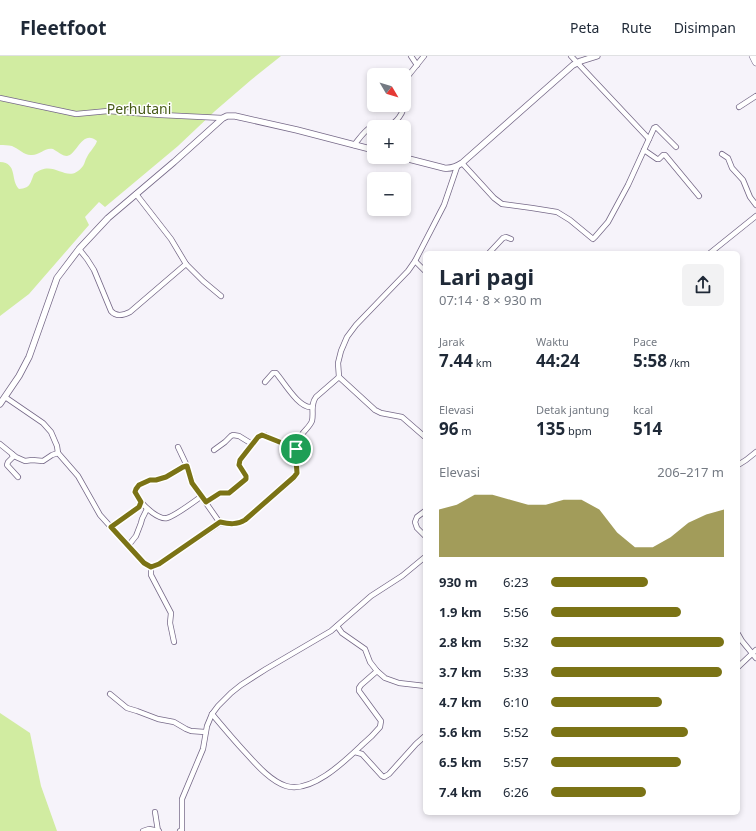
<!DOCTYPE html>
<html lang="id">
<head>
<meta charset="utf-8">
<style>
	body { margin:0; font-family:"Noto Sans",sans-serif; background:#f2f2f3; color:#1f2937; height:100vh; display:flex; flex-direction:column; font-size:15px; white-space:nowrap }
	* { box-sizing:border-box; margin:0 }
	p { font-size:13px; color:#747a83 }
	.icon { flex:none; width:22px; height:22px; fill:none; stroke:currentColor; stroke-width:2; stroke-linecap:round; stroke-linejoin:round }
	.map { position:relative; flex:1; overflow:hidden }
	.sheet { position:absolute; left:423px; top:195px; width:317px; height:564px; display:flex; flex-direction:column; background:#fff; border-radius:6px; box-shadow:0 2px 6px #0003 }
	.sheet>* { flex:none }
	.needle { width:26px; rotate:128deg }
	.buttons { position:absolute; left:367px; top:12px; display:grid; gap:8px }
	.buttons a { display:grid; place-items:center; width:44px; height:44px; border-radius:6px; background:#fff; box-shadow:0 2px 6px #0003; font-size:20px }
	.pin { position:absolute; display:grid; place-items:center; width:34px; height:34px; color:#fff; margin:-17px; border:2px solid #fff; border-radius:50%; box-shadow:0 1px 4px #0007 }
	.round { display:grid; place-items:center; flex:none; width:42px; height:42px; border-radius:6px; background:#f2f2f3 }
	.overview { display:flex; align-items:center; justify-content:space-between; height:68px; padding:0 16px }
	h1 { font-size:22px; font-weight:700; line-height:30px }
	.stats { display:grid; grid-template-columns:repeat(3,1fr); gap:6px; height:68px; padding:4px 16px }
	.stats div { display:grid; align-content:center }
	.stats b { font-size:17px; font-weight:700 }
	.stats small { font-size:11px; font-weight:400 }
	.stats p { font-size:11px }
	.chart { height:112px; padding:8px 16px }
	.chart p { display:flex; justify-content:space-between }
	.chart svg { width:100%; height:72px; margin-top:4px; fill:#7b7315; opacity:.7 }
	ul { padding:0 16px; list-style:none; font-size:13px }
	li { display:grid; grid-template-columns:64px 48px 1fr; align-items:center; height:30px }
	li i { height:10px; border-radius:5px; background:#7b7315 }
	header { display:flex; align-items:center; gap:24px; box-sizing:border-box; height:56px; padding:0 20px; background:#fff; border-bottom:1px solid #e0e1e3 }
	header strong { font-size:19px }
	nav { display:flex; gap:22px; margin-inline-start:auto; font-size:14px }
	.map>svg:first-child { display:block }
	.green { fill:#d1eca1 }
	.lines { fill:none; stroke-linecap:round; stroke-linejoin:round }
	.minor-casing { stroke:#766988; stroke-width:6 }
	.tertiary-casing { stroke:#766988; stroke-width:7 }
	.trunk-casing { stroke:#766988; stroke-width:8 }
	.minor { stroke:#fff; stroke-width:4.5 }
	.tertiary { stroke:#fff; stroke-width:5.5 }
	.trunk { stroke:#fff; stroke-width:7 }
	.route-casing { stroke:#fff; stroke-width:8 }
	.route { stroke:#7b7315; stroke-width:5 }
	.labels { text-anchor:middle; stroke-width:3; stroke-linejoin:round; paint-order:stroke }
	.park-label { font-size:14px; fill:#475b17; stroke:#fff }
</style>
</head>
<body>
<header>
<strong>Fleetfoot</strong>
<nav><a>Peta</a><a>Rute</a><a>Disimpan</a></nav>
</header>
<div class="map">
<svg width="756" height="775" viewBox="0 0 756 775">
	<rect width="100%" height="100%" fill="#f6f3fa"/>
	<g class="green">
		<path d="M0 0H281L251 24 215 55 178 90 105 151 99 146 85 161 89 169 29 238 0 260V106C18 107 10 124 19 133 31 132 30 127 34 118 55 101 67 131 83 110 85 107 85 104 87 101 90 95 95 91 97 85 82 73 77 99 67 100 62 100 57 95 53 93 45 91 40 99 32 99 25 100 19 93 12 90 8 89 4 89 0 89Z"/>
		<path d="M0 657 30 677 41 730 57 775H0Z"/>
	</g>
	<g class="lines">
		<g class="minor-casing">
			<g id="minor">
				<path d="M411 0 417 9"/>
				<path d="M571 0 649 83"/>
				<path d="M404 25 424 0"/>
				<path d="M0 42 76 58 108 55 161 59 223 62"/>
				<path d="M739 51 756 40"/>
				<path d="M354 89C359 83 364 75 371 71 376 69 382 71 387 70 396 68 405 56 404 46"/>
				<path d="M644 94 657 103H659L663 99H665L699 140"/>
				<path d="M722 98 728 102 732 112 743 124 750 141 756 149"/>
				<path d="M462 107 494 142 502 148 532 152 557 156 570 164 593 183 595 181 608 166 628 129 654 72 656 71 676 91"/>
				<path d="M136 138 171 183 186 208 203 225 221 240"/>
				<path d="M79 193 87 203 94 214 111 255C116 261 124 259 130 256L186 208"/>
				<path d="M489 197 503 182 506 181 511 183"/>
				<path d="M710 197 756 160"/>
				<path d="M415 205 425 215"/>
				<path d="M265 326 273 317H276C284 326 299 353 312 351"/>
				<path d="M5 341 43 367 51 376 57 390 58 397 78 420 100 459 128 490 144 507 151 511 159 508 220 467C229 468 237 469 245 464L295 421C299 416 296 410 296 404 295 395 297 384 303 377 306 373 310 370 312 365 314 356 310 349 316 341L339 321"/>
				<path d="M425 381 402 361 381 357 375 354 339 321 338 307 341 295 347 281 356 269 408 215 415 205 444 149 457 111"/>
				<path d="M0 388 16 401 25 405 32 404 43 405 52 399 58 397"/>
				<path d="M178 391 187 410 192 427 220 467"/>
				<path d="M214 394 225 386 231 380 233 379 239 380 252 388"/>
				<path d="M12 398 13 401 8 406 7 409 18 421"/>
				<path d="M738 409 746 404 756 396"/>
				<path d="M141 446C146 452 159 464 167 462 175 460 195 445 202 440"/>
				<path d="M206 446 221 437H229L246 423V420L239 409 240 405 258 381 262 379H265L275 385 287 389 293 393H296"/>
				<path d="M425 455 417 461 415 466 417 472 425 480"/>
				<path d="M111 471 139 451 141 446 135 436 136 433 139 429 150 424H156L166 421 183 411 187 410"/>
				<path d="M128 490 136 480 141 467 142 463 147 453"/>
				<path d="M151 511V519L171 557 170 567 174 586"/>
				<path d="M337 570 342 577 365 593 370 606 377 615 385 622 399 627 425 630"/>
				<path d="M738 578 742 585 756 602"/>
				<path d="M738 611 756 594"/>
				<path d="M110 638 127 652 137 655 158 663 174 666 186 673 191 675 205 676"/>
				<path d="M212 658C223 671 233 683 244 695 255 707 270 725 286 730 312 738 346 704 363 688 369 683 375 677 380 671L381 665 359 635V632L361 629 377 615"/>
				<path d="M355 696 362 698 382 720 384 721 389 718 416 688 425 680"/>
				<path d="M155 756 158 775"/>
				<path d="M143 775 149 773 159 775"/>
				<path d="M180 775 182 774V743L203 693 207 670 212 658 218 650 231 637 241 629 266 613 331 575 371 540 402 520 425 501"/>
			</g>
		</g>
		<g class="tertiary-casing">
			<g id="tertiary">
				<path d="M401 101 444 112C451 113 456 111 462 107L573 9 581 5 597 0"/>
				<path d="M0 348 19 320 29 301 57 222 79 193 108 162 174 106 223 62 227 60H235L297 74 374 94"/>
			</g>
		</g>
		<g class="trunk-casing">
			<path id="trunk" d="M753 0 756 6"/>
		</g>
		<use href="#minor" class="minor"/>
		<use href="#tertiary" class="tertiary"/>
		<use href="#trunk" class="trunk"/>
	</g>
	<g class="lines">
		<g class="route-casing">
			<path id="route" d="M262 379 287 389 294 393H296V404L297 417 294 421 245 464C237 469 229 468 220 466L159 508 151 511 144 507 111 471 139 451 141 446 135 436 136 433 139 429 150 424H156L166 421 183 411 187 410 192 427 206 446 220 437H229L246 423V420L239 409 240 404 258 381Z"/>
		</g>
		<use href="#route" class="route"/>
	</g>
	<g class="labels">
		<g class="park-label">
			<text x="139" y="58">Perhutani</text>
		</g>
	</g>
</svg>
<div class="buttons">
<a><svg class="needle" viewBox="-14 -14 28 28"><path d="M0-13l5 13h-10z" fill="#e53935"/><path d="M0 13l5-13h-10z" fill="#747a83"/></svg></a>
<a>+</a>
<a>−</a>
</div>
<div class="pin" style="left:296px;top:393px;background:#1e9e55"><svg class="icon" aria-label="arrive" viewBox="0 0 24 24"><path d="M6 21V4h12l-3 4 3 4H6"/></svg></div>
<section class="sheet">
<div class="overview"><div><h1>Lari pagi</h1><p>07:14 · 8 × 930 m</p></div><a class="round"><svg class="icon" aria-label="share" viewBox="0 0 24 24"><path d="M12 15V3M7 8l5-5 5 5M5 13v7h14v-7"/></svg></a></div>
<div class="stats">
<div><p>Jarak</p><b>7.44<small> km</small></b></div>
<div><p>Waktu</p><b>44:24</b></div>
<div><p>Pace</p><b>5:58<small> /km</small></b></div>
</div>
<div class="stats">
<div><p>Elevasi</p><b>96<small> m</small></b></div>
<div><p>Detak jantung</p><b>135<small> bpm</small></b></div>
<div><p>kcal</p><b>514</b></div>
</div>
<div class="chart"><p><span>Elevasi</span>206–217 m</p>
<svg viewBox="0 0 160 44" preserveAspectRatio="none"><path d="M0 44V15L10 12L20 6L30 6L40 9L50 12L60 12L70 9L80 9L90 15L100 29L110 38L120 38L130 32L140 23L150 18L160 15V44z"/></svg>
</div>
<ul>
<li><b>930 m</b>6:23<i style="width:56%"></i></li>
<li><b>1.9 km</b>5:56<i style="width:75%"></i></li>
<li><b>2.8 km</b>5:32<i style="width:100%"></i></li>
<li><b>3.7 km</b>5:33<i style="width:99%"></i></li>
<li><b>4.7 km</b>6:10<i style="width:64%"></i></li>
<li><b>5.6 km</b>5:52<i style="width:79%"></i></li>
<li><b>6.5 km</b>5:57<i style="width:75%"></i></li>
<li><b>7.4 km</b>6:26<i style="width:55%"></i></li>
</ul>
</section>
</div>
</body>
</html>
